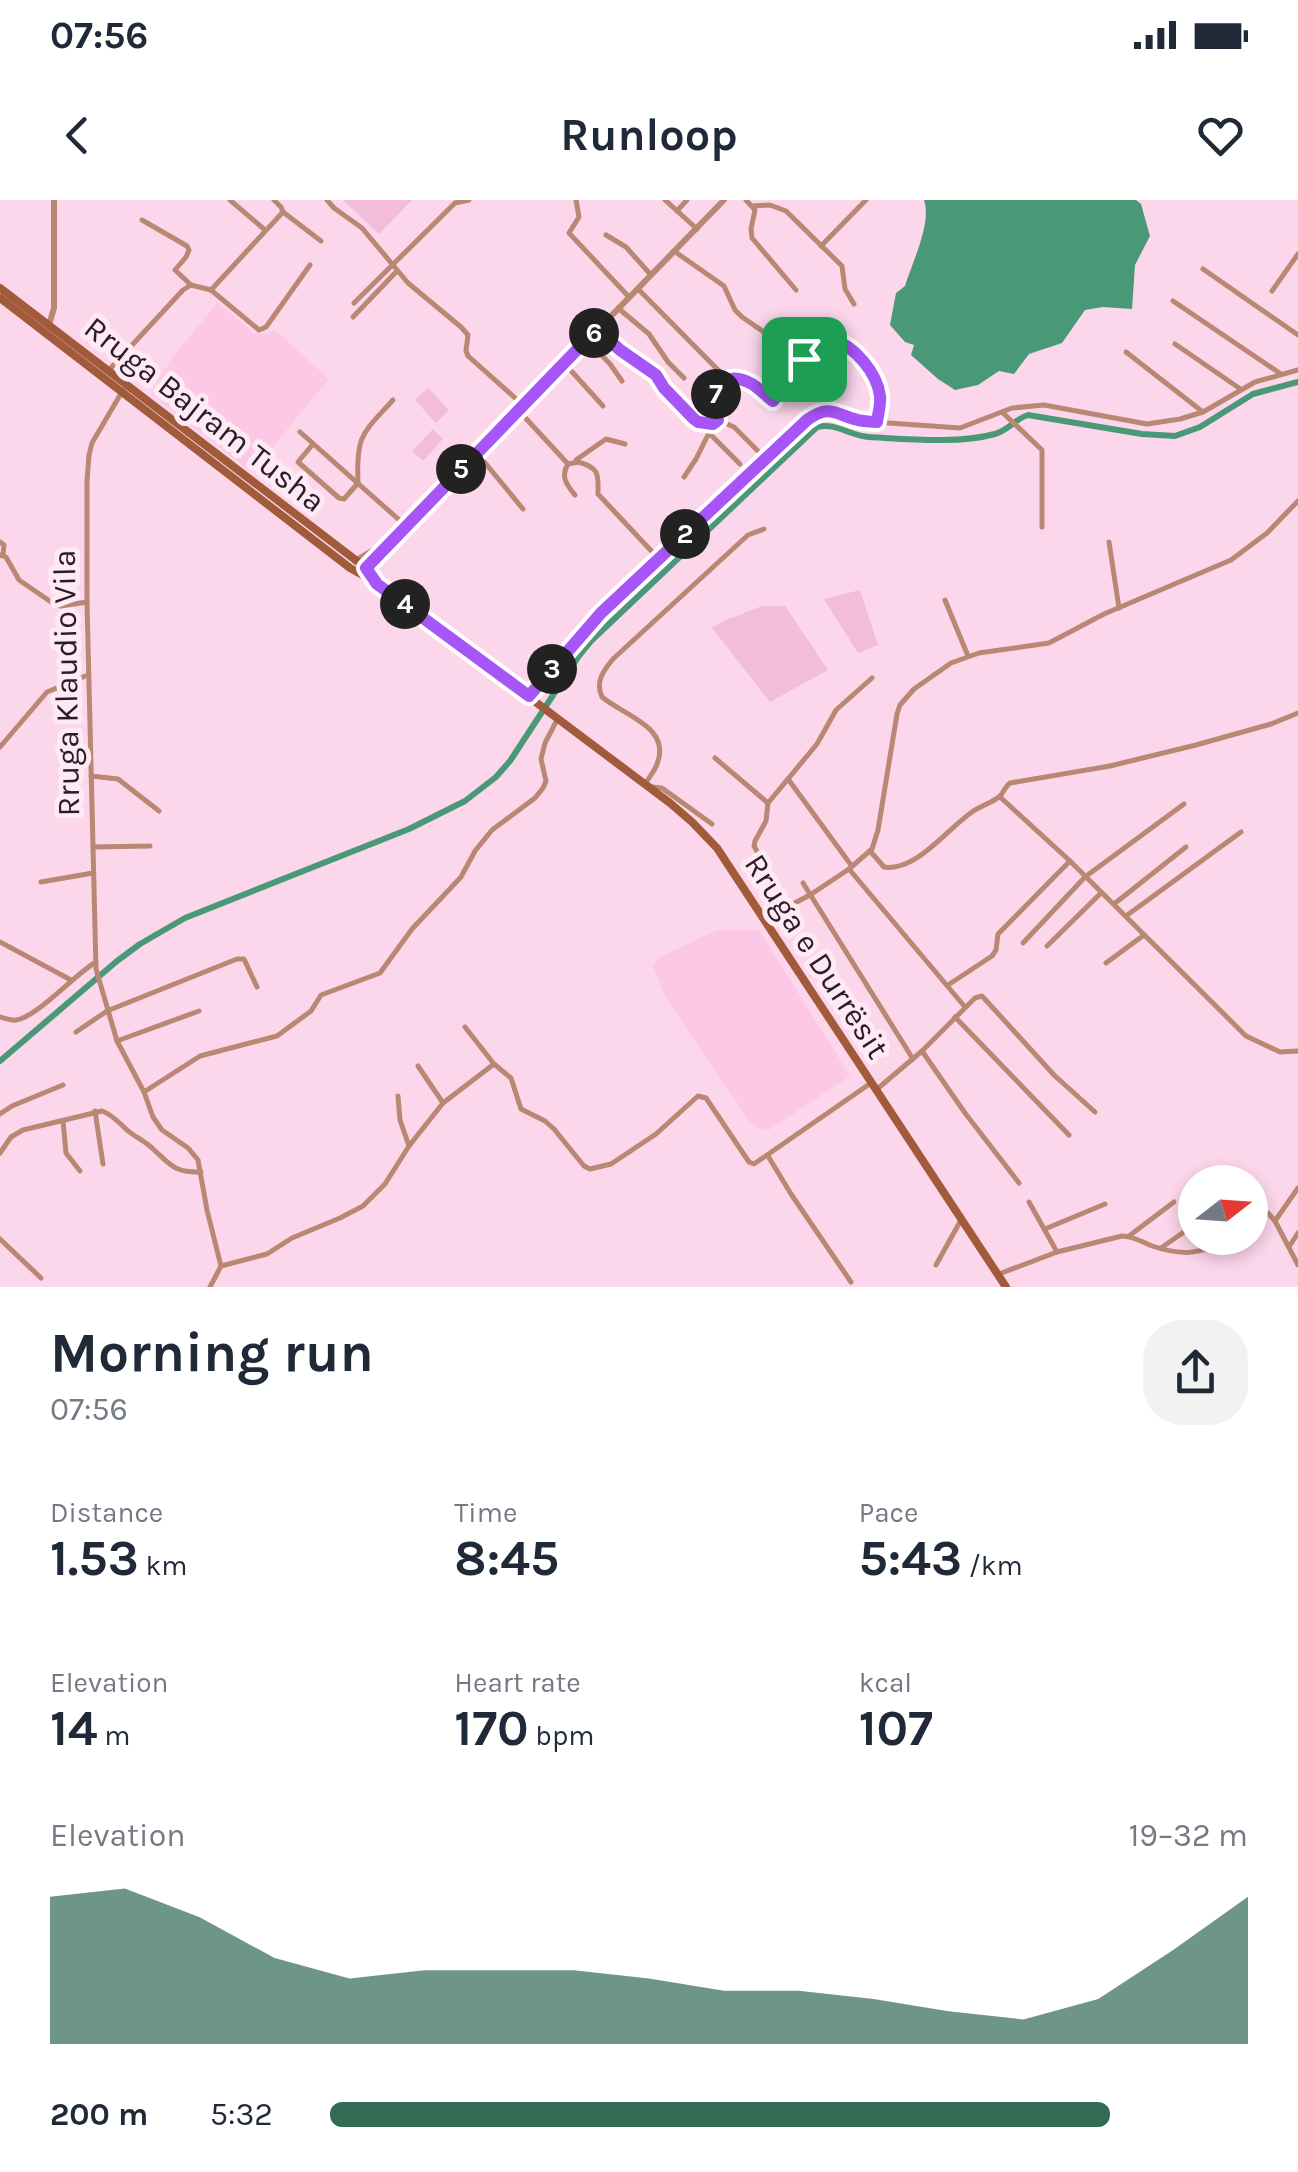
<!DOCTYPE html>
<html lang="en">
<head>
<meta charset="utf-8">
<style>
	body { margin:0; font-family:Karla,sans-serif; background:#f2f2f3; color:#1f2937; height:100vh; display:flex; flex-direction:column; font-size:38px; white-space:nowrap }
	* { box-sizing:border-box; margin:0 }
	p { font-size:32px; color:#747a83 }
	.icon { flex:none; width:55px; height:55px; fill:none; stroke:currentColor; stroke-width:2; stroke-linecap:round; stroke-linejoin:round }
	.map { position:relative; height:1087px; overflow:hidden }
	.panel { display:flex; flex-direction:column; background:#fff; flex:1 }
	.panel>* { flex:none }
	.needle { width:65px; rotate:73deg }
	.tools { position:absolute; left:1178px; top:965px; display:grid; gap:20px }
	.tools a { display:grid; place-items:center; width:90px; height:90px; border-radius:50%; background:#fff; box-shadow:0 5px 15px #0003; font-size:50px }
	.pin { position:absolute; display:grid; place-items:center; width:85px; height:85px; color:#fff; margin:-42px; border-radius:20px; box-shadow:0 5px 15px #0006 }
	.km { position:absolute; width:50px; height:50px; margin:-25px; border-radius:50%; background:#222; color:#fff; font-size:28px; line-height:50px; text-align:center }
	.round { display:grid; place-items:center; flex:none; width:105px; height:105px; border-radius:40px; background:#f2f2f3 }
	.summary { display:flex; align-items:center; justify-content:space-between; height:170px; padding:0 50px }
	h1 { font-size:55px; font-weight:700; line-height:75px }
	.stats { display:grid; grid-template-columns:repeat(3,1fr); gap:15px; height:170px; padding:10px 50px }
	.stats div { display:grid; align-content:center }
	.stats b { font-size:50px; font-weight:700 }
	.stats small { font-size:28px; font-weight:400 }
	.stats p { font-size:28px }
	.chart { height:280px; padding:20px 50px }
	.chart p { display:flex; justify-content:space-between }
	.chart svg { width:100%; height:180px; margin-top:10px; fill:#326b54; opacity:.7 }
	ul { padding:0 50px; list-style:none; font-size:32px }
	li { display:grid; grid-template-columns:160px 120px 1fr; align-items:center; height:75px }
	li i { height:25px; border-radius:12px; background:#326b54 }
	.status { display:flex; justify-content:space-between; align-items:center; height:70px; padding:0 50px; background:#fff; direction:ltr }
	.status svg { height:28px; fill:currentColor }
	header { display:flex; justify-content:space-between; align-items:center; height:130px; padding:0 50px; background:#fff; font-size:45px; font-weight:700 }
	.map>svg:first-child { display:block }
	.built { fill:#fdc8e5 }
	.green { fill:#f2bdda }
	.water { fill:#499877 }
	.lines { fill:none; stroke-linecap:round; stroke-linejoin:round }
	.canal { stroke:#499877; stroke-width:6 }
	.minor { stroke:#b98872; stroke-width:5 }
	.tertiary { stroke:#b98872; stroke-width:6 }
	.secondary { stroke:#a15a3a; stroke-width:8 }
	.route-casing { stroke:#fff; stroke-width:20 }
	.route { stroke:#a855f7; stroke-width:12 }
	.labels { text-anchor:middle; stroke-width:10; stroke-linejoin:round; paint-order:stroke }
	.street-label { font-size:32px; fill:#2c1b24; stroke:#fdeaf4 }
</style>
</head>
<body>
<div class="status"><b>07:56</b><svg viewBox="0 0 49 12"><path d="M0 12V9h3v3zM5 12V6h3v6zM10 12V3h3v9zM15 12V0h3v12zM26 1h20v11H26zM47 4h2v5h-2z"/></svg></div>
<header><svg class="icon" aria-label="back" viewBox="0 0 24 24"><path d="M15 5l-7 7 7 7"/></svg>Runloop<svg class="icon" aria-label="heart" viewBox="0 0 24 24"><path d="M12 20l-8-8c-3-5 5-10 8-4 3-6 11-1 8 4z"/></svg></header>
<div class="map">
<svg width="1298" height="1087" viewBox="0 0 1298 1087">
	<rect width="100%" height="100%" fill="#fcd6eb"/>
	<g class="built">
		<path d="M218 102 253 133 263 134 275 130 329 179 252 272 151 194 171 159Z"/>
		<path d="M717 730H759L850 876 769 930 755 927 747 918 665 796 653 766 658 758Z"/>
	</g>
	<g class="green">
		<path d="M343 0H412L379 34Z"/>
		<path d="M428 188 449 210 436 223 415 200Z"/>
		<path d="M433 229 443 239 423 261 412 251Z"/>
		<path d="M860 390 878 445 858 453 824 399Z"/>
		<path d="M762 406H785L828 470 770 502 712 428 726 420Z"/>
	</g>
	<path class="water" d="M924 0H1136L1141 4 1150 36 1135 65 1132 109 1103 107 1085 110 1062 143 1029 154 1014 174 999 171 978 185 955 190 938 179 911 155 914 145 905 142 890 125 896 93 905 86C912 63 932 23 924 0Z"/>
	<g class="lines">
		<path class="canal" d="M0 861 117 761 140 744 185 718 409 629 465 601 496 577 510 561 578 457 591 441 817 227C835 222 850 236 869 237 907 239 959 244 995 234 1009 230 1015 219 1028 215L1142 234 1175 236 1200 227 1253 194 1298 182"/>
		<g class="minor">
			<path d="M230 0 265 30"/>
			<path d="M274 0 281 7 283 12 321 41"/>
			<path d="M327 0 334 8 362 28 408 83 461 127 468 135 466 151 468 156 523 205"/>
			<path d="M576 0 579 17 569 33 629 97"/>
			<path d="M665 0 697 29"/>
			<path d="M746 0 755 10 751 29 752 38 796 90"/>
			<path d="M752 6 770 5 786 11 842 66 845 89 854 104"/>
			<path d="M677 11 687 0"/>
			<path d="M142 20 187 46 189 50 186 57 175 70 191 85 211 90 259 130 266 127 310 65"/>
			<path d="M606 35 626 47 651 75"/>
			<path d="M821 46 866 0"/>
			<path d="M674 51 724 86 735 110 742 117 803 159"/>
			<path d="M1203 69 1298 135"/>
			<path d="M638 89 728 180"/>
			<path d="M211 90 283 12"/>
			<path d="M1272 91 1298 54"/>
			<path d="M1173 101 1281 174"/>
			<path d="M354 103 455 3 469 0"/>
			<path d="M618 108 649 134 668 162 684 178"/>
			<path d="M353 117 397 71"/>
			<path d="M597 129 619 150 656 175 664 188 694 219 707 224 718 220"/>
			<path d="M587 140 610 164 622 181"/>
			<path d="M1175 144 1239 188"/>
			<path d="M1126 152 1203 212"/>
			<path d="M565 164 603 206"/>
			<path d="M109 170 183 90 191 85"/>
			<path d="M728 180C747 179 758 189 773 201 789 179 806 149 833 139 854 146 877 173 880 196 881 205 878 213 877 221"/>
			<path d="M728 180C713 188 713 205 718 220L734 227 758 251"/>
			<path d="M123 190 92 243 89 255 87 281V402L96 769 117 841 144 892 153 917 162 930 188 948 198 960 207 1010 221 1066 210 1087"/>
			<path d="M519 211 568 264"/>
			<path d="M1002 212 1042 250V327"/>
			<path d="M707 224 709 233 740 264"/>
			<path d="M300 232 406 326"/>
			<path d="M313 244 298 262 339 298 344 299 358 283C356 235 362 234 393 200"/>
			<path d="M477 253 523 309"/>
			<path d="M576 260 606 239 625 244"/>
			<path d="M684 277 696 259 709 233"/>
			<path d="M575 295C567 285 560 277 568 264L578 262C601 268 598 276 598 294L657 357"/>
			<path d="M0 342 4 345 3 355"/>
			<path d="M1109 342 1119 408"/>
			<path d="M0 355 6 357 19 380 54 404 61 406 87 402"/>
			<path d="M945 400 968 456"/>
			<path d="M529 496 601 413 807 220 828 210 860 221 960 228 1012 208 1044 205 1147 224 1180 219 1203 212 1255 182 1298 170"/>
			<path d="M0 547 47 492 88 475"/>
			<path d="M715 558 768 603"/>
			<path d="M91 576 118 579 159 611"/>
			<path d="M788 579 851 665"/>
			<path d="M645 585C648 578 655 571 657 564 672 527 623 515 602 497 595 482 603 471 613 459L748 335 764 329"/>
			<path d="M652 587 662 588 712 624"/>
			<path d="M1000 597 1070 661 1246 836 1280 852 1298 851"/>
			<path d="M93 647 150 646"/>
			<path d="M870 651 884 667C916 672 947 629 972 612 980 606 995 602 1001 595 1004 591 1006 586 1010 583L1110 566 1196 545 1271 524 1298 513"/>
			<path d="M849 669 965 807"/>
			<path d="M41 682 93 673"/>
			<path d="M803 683 913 859"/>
			<path d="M1114 704 1186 647"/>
			<path d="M788 707 754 646 755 641 766 621 768 603 817 544 836 510 872 478"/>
			<path d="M1126 716 1241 632"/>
			<path d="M764 719 810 695 849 669 872 649 878 630 897 514 900 505 914 489 951 463 979 453 1049 443 1104 414 1231 360 1267 333 1298 301"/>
			<path d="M0 742 71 780"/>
			<path d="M1023 743 1085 677 1184 604"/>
			<path d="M1047 746 1101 693"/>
			<path d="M1106 763 1144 735"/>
			<path d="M948 785 992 756 996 750 998 734 1070 661"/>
			<path d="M0 817C4 818 12 821 16 820 36 818 75 774 96 762"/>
			<path d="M955 817 1069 935"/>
			<path d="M465 827 494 864 511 878 521 909 545 921 554 929 584 966 590 969 611 964 656 934 698 896 706 898 749 962 754 964 871 883"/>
			<path d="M76 832 107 811 237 759H244L257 787"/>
			<path d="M117 841 199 811"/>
			<path d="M922 851 965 913 1019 983"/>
			<path d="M418 866 443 903"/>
			<path d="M876 890 922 851 975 798 982 796 1054 875 1095 912"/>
			<path d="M144 892 200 856 277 836 311 811 321 795 380 773 412 729 461 677 475 651 492 630 535 598 543 588 546 581 541 559 545 543 558 518"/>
			<path d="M398 896 400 920 409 946"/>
			<path d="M95 911 103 964"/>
			<path d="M0 914 12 906 63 885"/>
			<path d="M63 921 66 953 80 971"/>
			<path d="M0 953 11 937 23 930 102 911C113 915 118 922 127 930 135 937 145 941 153 949 171 965 174 973 201 972"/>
			<path d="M768 956 791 994 851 1082"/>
			<path d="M1029 1002 1057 1052"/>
			<path d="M1262 1013H1268L1275 1021 1298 1065"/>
			<path d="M1275 1021 1298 988"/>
			<path d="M1250 1025 1262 1013 1263 999"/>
			<path d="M1045 1029 1105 1004"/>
			<path d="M1129 1036 1174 1002"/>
			<path d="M0 1039 41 1078"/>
			<path d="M1289 1047 1298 1033"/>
			<path d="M1161 1048 1191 1027"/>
			<path d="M936 1065 961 1020"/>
			<path d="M221 1066 267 1054 292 1038 340 1018 363 1006 385 984 409 946 443 903 494 864"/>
			<path d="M999 1074 1057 1052 1122 1036C1133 1036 1142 1042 1152 1046 1182 1056 1202 1055 1229 1038"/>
		</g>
		<g class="tertiary">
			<path d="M49 125 54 108V0"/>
			<path d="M355 361 387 342"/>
			<path d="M366 368 724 0"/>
		</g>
		<g class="secondary">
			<path d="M0 88 366 368 375 380"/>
			<path d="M0 98 350 368 377 383 670 603 692 622 717 648 1006 1087"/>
		</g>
	</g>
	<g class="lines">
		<g class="route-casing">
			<path id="route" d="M597 129 620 150 656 175 664 188 694 219 698 222 713 224 718 220C711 193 721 167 752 184 759 188 766 196 773 201 789 179 806 149 832 139 855 146 877 173 880 196 881 205 878 213 877 222 873 222 861 221 858 220 835 215 831 203 807 220L601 413 529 496 377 384 366 368Z"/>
		</g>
		<use href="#route" class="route"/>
	</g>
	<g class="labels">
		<g class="street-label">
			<text transform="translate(205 214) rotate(38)" y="11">Rruga Bajram Tusha</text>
			<text transform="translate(66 483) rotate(-91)" y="11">Rruga Klaudio Vila</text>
			<text transform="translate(817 756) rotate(57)" y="11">Rruga e Durrësit</text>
		</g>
	</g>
</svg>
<div class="tools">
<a><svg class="needle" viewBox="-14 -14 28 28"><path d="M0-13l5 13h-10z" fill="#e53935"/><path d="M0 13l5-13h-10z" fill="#747a83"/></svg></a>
</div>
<div class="pin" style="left:804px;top:159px;background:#1e9e55"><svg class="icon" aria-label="arrive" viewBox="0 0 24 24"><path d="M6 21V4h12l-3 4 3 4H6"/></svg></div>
<b class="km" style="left:685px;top:334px">2</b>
<b class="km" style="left:552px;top:469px">3</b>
<b class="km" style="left:405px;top:404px">4</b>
<b class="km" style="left:461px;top:269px">5</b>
<b class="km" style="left:594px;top:133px">6</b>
<b class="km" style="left:716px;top:194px">7</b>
</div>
<section class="panel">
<div class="summary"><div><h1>Morning run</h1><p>07:56</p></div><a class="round"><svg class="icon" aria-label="share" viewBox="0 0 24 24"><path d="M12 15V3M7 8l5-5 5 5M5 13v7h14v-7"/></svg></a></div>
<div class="stats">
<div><p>Distance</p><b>1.53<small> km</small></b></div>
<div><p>Time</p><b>8:45</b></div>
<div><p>Pace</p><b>5:43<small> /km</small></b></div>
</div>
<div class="stats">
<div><p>Elevation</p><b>14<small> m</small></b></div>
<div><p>Heart rate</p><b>170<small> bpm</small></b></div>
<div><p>kcal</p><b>107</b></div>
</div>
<div class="chart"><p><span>Elevation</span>19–32 m</p>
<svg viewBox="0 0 160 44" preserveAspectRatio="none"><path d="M0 44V8L10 6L20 13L30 23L40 28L50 26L60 26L70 26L80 28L90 31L100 31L110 33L120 36L130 38L140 33L150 21L160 8V44z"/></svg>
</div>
<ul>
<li><b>200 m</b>5:32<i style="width:85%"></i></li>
</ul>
</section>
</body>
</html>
